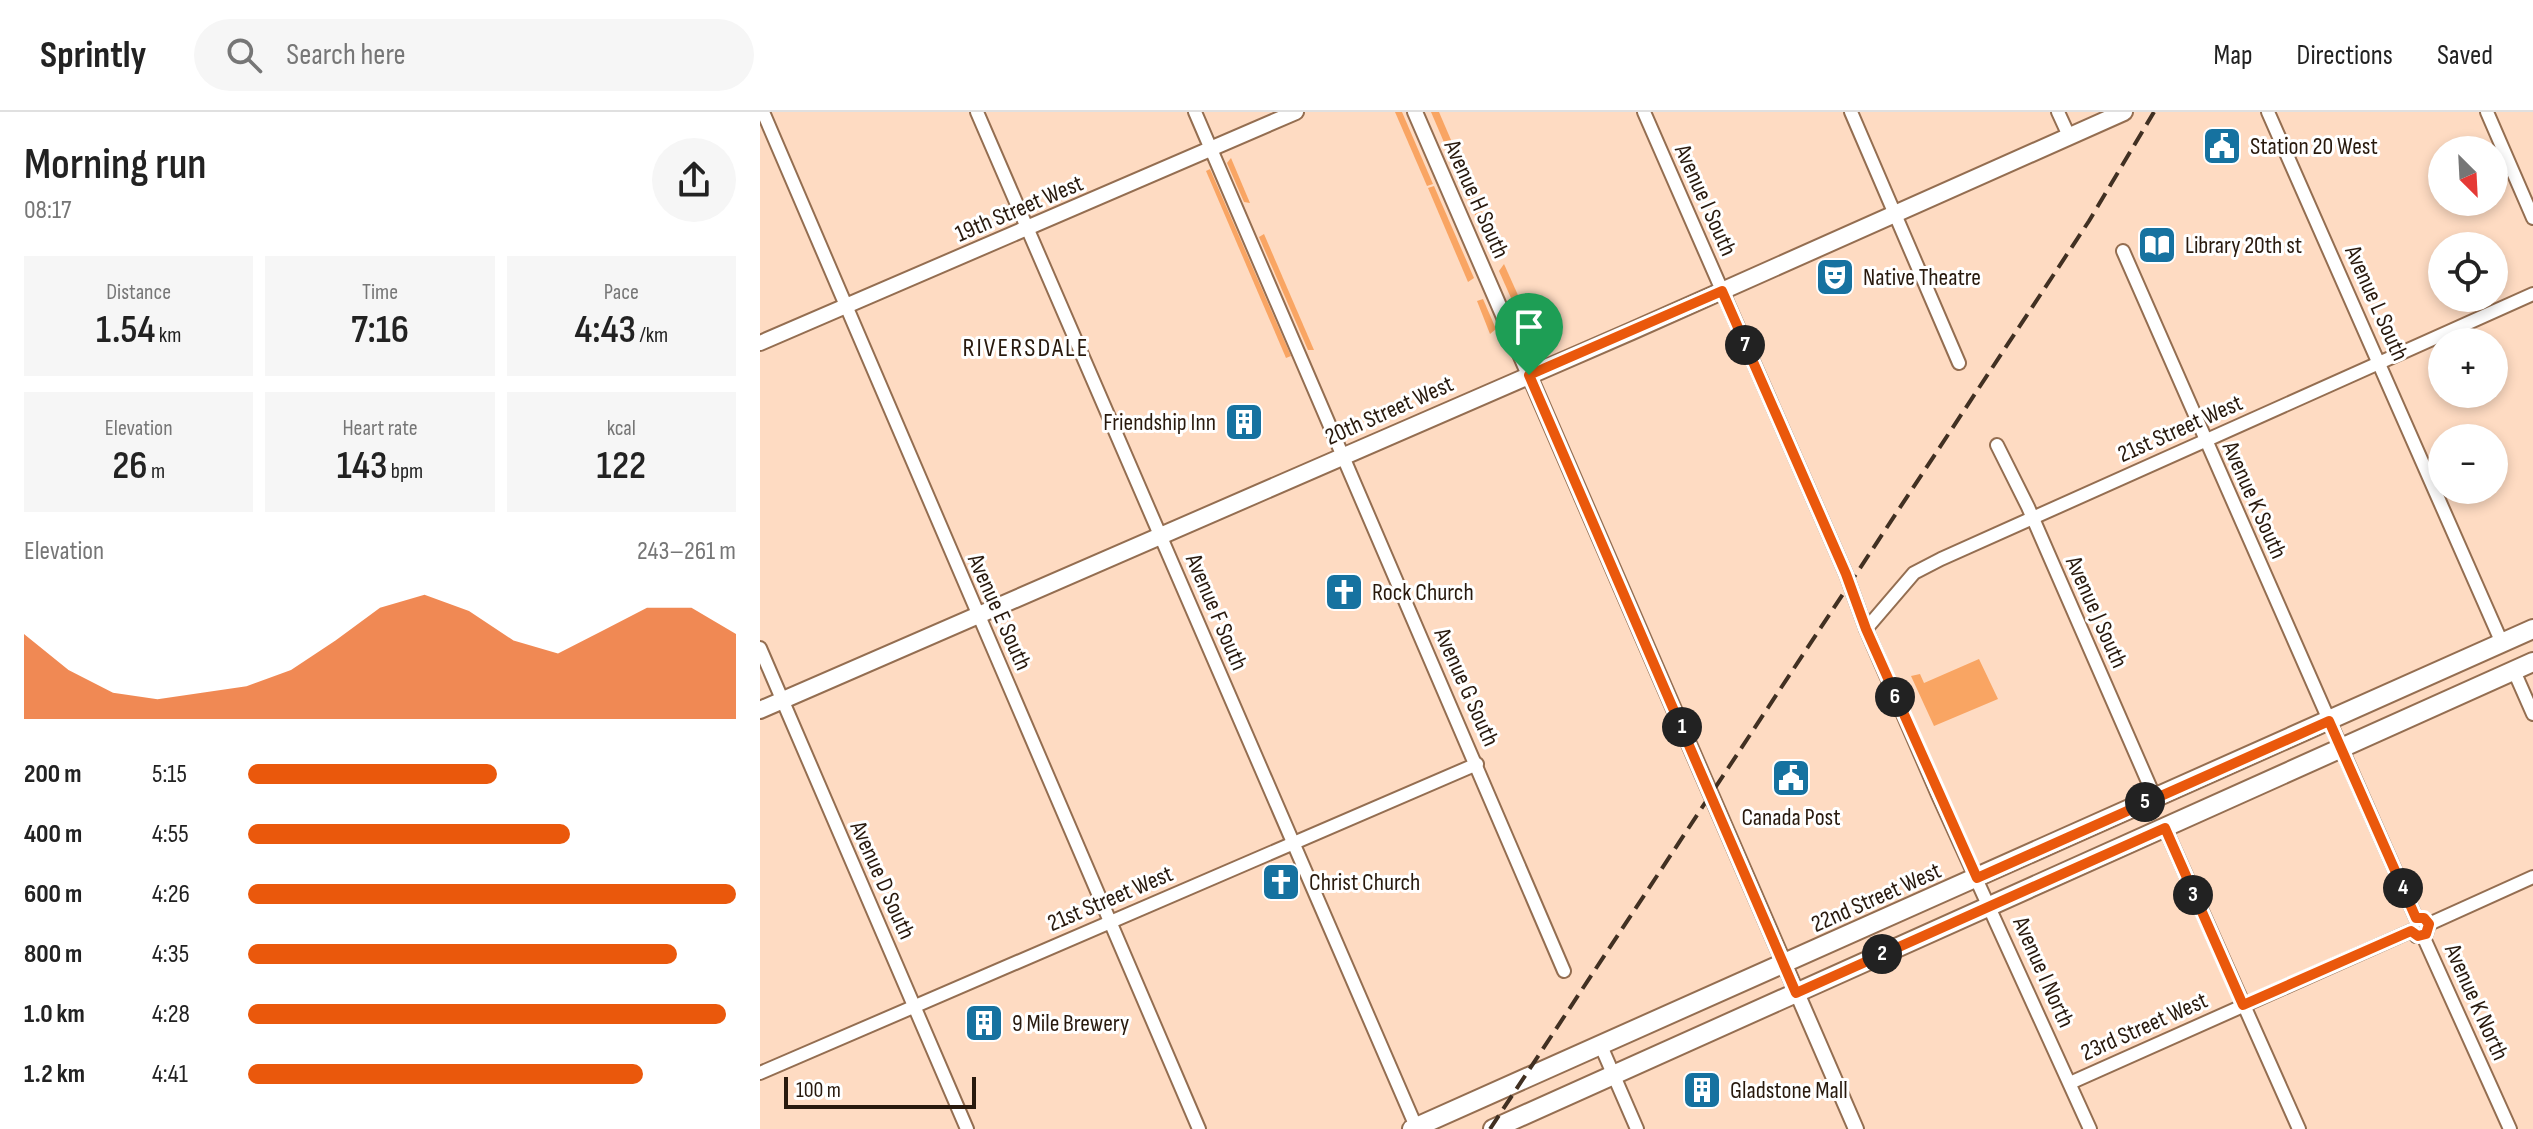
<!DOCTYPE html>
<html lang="en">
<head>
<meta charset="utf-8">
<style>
	body { margin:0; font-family:"Sofia Sans Condensed",sans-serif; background:#f6f6f6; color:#222; height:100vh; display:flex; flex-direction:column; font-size:30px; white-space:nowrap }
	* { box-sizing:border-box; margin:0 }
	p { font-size:26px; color:#767676 }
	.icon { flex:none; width:44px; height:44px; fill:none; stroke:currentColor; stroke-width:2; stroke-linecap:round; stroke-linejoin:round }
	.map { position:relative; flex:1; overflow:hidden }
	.drawer { display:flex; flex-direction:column; background:#fff; width:760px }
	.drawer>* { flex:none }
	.needle { width:52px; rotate:156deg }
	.controls { position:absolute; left:1668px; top:24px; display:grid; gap:16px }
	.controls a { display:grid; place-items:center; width:80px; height:80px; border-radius:50%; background:#fff; box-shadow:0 4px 12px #0003; font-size:40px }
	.scale { position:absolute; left:24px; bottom:20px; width:192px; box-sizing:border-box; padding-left:8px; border:4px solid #28190d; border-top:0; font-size:22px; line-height:28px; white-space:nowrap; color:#28190d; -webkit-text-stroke:6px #fff; paint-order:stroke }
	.pin { position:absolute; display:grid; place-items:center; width:68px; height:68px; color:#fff; margin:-82px -34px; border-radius:50% 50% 50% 0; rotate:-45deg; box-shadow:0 0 8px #0007 }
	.pin .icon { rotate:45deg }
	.km { position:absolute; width:40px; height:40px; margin:-20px; border-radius:50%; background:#222; color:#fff; font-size:22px; line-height:40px; text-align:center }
	.round { display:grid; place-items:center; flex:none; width:84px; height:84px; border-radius:42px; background:#f6f6f6 }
	.overview { display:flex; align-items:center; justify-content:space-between; height:136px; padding:0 24px }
	h1 { font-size:44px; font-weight:600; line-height:60px }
	.metrics { display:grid; grid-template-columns:repeat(3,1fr); gap:12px; height:136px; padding:8px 24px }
	.metrics div { display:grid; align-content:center; border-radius:0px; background:#f6f6f6; text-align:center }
	.metrics b { font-size:40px; font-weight:600 }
	.metrics small { font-size:22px; font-weight:400 }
	.metrics p { font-size:22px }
	.chart { height:224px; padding:16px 24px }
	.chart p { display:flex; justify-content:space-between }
	.chart svg { width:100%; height:144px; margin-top:8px; fill:#ea580c; opacity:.7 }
	ul { padding:0 24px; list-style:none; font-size:26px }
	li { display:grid; grid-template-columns:128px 96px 1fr; align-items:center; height:60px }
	li i { height:20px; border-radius:10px; background:#ea580c }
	header { display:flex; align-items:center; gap:48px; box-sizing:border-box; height:112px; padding:0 40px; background:#fff; border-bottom:2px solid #e0e0e0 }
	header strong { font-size:38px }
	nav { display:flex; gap:44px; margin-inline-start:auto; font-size:28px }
	.search { width:560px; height:72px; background:#f6f6f6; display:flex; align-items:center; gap:20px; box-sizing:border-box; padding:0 28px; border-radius:44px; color:#767676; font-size:30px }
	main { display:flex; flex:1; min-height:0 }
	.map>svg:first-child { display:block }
	.green { fill:#f9a563 }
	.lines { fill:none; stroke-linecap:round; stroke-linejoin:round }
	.minor-casing { stroke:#946e51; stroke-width:16 }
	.tertiary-casing { stroke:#946e51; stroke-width:18 }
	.secondary-casing { stroke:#946e51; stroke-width:20 }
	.primary-casing { stroke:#946e51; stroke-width:22 }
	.minor { stroke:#fff; stroke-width:12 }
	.tertiary { stroke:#fff; stroke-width:14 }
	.secondary { stroke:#fff; stroke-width:16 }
	.primary { stroke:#fff; stroke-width:18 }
	.rail { stroke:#413022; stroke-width:4; stroke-dasharray:16 8; stroke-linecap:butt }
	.route-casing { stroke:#fff; stroke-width:16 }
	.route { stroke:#ea580c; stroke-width:10 }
	.labels { text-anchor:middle; stroke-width:6; stroke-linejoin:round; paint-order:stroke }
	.poi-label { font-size:24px; fill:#28190d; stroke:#fff; text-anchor:start }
	.street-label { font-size:24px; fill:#28190d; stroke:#fff }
	.neighbourhood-label { font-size:26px; letter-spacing:2px; fill:#28190d; stroke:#fff }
</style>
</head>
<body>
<header>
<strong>Sprintly</strong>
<div class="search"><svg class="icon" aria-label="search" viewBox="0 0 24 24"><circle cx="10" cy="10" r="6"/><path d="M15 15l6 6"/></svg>Search here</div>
<nav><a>Map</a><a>Directions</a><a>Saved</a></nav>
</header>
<main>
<section class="drawer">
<div class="overview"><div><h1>Morning run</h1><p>08:17</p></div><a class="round"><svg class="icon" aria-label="share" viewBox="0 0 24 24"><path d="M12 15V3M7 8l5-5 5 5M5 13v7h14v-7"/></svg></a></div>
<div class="metrics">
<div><p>Distance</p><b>1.54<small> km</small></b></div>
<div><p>Time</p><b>7:16</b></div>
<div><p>Pace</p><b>4:43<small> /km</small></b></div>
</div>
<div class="metrics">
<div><p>Elevation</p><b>26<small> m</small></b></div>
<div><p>Heart rate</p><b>143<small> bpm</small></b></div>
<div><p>kcal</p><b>122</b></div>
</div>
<div class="chart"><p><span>Elevation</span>243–261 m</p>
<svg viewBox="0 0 160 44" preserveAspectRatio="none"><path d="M0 44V18L10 29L20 36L30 38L40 36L50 34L60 29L70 20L80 10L90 6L100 11L110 20L120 24L130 17L140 10L150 10L160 18V44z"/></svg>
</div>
<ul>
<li><b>200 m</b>5:15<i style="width:51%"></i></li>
<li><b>400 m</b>4:55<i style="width:66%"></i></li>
<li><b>600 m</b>4:26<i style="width:100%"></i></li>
<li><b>800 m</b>4:35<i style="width:88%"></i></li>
<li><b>1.0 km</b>4:28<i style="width:98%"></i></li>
<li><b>1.2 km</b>4:41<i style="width:81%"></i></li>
</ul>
</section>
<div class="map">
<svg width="1773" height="1017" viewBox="0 0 1773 1017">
	<rect width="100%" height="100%" fill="#fedbc2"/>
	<g class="green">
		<path d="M635 0H642L673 72 667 74Z"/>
		<path d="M671 0H679L739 140H731Z"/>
		<path d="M471 46 490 91 484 90 467 51Z"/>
		<path d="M450 57 531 244 526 246 446 59Z"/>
		<path d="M674 74 714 166 708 170 668 76Z"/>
		<path d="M504 122 554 238H548L499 125Z"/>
		<path d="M744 152 766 201 759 204 739 159Z"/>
		<path d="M723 187 736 217 730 222 717 189Z"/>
		<path d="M1219 547 1238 587 1174 614 1151 564 1160 562 1164 571Z"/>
	</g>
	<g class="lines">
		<g class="minor-casing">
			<g id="minor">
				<path d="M3 0 439 1017"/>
				<path d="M217 0 657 1017"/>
				<path d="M435 0 804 859"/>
				<path d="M884 0 1086 462 1106 517 1178 683 1330 1017"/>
				<path d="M1091 0 1199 251"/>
				<path d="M1298 0 1309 24"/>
				<path d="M1508 0 1742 531"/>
				<path d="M1727 0 1773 106"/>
				<path d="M1363 139 1656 806"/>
				<path d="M1237 333 1268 395 1395 686"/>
				<path d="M1106 517 1154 461 1181 447 1773 182"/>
				<path d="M0 536 207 1017"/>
				<path d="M1754 559 1773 602"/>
				<path d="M1405 716 1539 1017"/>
				<path d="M1656 824 1666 822 1669 812 1773 765"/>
				<path d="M1663 824 1750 1017"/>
				<path d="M841 934 877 1017"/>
				<path d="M0 961 717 652"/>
				<path d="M1310 971 1651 819"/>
			</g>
		</g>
		<g class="tertiary-casing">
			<g id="tertiary">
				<path d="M655 0 1096 1017"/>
				<path d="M0 231 536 0"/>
			</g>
		</g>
		<g class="secondary-casing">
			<path id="secondary" d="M0 598 872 219 1364 0"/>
		</g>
		<g class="primary-casing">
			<g id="primary">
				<path d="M652 1017 1773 517"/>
				<path d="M733 1017 1773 550"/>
			</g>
		</g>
		<use href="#minor" class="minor"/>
		<use href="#tertiary" class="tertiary"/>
		<use href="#secondary" class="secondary"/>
		<use href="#primary" class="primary"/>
		<path class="rail" d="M730 1017 1329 109 1394 0"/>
	</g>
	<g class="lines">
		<g class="route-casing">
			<path id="route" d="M962 179 1086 462 1106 517 1217 766 1569 609 1656 806H1664L1669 812 1666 822 1658 824 1651 819 1483 893 1405 716 1036 881 769 263Z"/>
		</g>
		<use href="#route" class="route"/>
	</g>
	<defs>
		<g id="civic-square" transform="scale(2)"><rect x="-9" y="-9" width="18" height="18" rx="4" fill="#1672a0" stroke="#fff"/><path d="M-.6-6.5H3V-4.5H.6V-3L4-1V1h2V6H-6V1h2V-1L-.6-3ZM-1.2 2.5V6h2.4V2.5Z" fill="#fff"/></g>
		<g id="library-square" transform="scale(2)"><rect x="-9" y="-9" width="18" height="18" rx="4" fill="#1672a0" stroke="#fff"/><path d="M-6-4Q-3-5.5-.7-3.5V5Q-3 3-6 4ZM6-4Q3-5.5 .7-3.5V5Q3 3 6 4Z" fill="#fff"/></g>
		<g id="theatre-square" transform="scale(2)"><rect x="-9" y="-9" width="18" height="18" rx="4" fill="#1672a0" stroke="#fff"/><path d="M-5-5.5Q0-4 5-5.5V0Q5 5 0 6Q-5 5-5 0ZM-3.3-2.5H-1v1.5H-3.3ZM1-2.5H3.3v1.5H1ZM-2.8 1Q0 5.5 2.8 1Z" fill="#fff"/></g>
		<g id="building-square" transform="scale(2)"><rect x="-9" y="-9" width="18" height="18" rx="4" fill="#1672a0" stroke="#fff"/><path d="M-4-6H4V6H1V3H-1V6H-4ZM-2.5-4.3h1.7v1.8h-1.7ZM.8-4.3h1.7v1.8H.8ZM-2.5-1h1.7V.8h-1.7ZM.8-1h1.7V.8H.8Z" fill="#fff"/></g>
		<g id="church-square" transform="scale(2)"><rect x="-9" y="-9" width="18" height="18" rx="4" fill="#1672a0" stroke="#fff"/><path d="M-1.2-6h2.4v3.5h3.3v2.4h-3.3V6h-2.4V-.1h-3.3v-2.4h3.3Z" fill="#fff"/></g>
	</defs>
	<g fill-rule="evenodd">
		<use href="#civic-square" x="1462" y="34"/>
		<use href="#library-square" x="1397" y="133"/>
		<use href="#theatre-square" x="1075" y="165"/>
		<use href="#building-square" x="484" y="310"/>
		<use href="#church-square" x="584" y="480"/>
		<use href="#civic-square" x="1031" y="666"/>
		<use href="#church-square" x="521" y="770"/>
		<use href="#building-square" x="224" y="911"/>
		<use href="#building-square" x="942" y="978"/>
	</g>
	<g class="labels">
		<g class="poi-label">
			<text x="1490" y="42">Station 20 West</text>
			<text x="1425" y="141">Library 20th st</text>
			<text x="1103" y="173">Native Theatre</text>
			<text x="456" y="318" text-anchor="end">Friendship Inn</text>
			<text x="612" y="488">Rock Church</text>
			<text x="1031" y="713" text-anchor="middle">Canada Post</text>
			<text x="549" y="778">Christ Church</text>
			<text x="252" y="919">9 Mile Brewery</text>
			<text x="970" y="986">Gladstone Mall</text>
		</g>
		<g class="street-label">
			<text transform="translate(717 87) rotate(66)" y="8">Avenue H South</text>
			<text transform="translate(946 88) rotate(66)" y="8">Avenue I South</text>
			<text transform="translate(259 96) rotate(-23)" y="8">19th Street West</text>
			<text transform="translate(1617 191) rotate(66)" y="8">Avenue L South</text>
			<text transform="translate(629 298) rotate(-24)" y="8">20th Street West</text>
			<text transform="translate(1420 316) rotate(-24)" y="8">21st Street West</text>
			<text transform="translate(1495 388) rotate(66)" y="8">Avenue K South</text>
			<text transform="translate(240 500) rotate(66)" y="8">Avenue E South</text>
			<text transform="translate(457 500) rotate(67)" y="8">Avenue F South</text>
			<text transform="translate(1337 500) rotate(66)" y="8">Avenue J South</text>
			<text transform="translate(707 575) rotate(66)" y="8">Avenue G South</text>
			<text transform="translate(123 768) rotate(66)" y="8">Avenue D South</text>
			<text transform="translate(1116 785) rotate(-24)" y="8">22nd Street West</text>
			<text transform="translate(350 786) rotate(-23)" y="8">21st Street West</text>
			<text transform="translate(1284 860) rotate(66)" y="8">Avenue I North</text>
			<text transform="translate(1717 890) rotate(66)" y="8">Avenue K North</text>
			<text transform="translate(1384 914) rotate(-24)" y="8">23rd Street West</text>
		</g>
		<g class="neighbourhood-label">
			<text x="266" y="244">RIVERSDALE</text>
		</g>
	</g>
</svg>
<div class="controls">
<a><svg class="needle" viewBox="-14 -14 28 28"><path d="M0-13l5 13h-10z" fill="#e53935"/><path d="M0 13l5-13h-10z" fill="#767676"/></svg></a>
<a><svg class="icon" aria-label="locate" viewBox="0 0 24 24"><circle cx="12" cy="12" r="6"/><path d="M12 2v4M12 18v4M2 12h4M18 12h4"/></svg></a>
<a>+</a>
<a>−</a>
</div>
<div class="scale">100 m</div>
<div class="pin" style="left:769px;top:263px;background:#1e9e55"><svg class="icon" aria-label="arrive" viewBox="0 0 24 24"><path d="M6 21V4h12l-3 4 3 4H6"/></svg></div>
<b class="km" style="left:922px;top:615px">1</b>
<b class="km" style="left:1122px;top:842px">2</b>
<b class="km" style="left:1433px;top:783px">3</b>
<b class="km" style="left:1643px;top:776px">4</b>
<b class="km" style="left:1385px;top:690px">5</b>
<b class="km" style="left:1135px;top:585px">6</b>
<b class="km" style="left:985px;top:233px">7</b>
</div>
</main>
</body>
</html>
